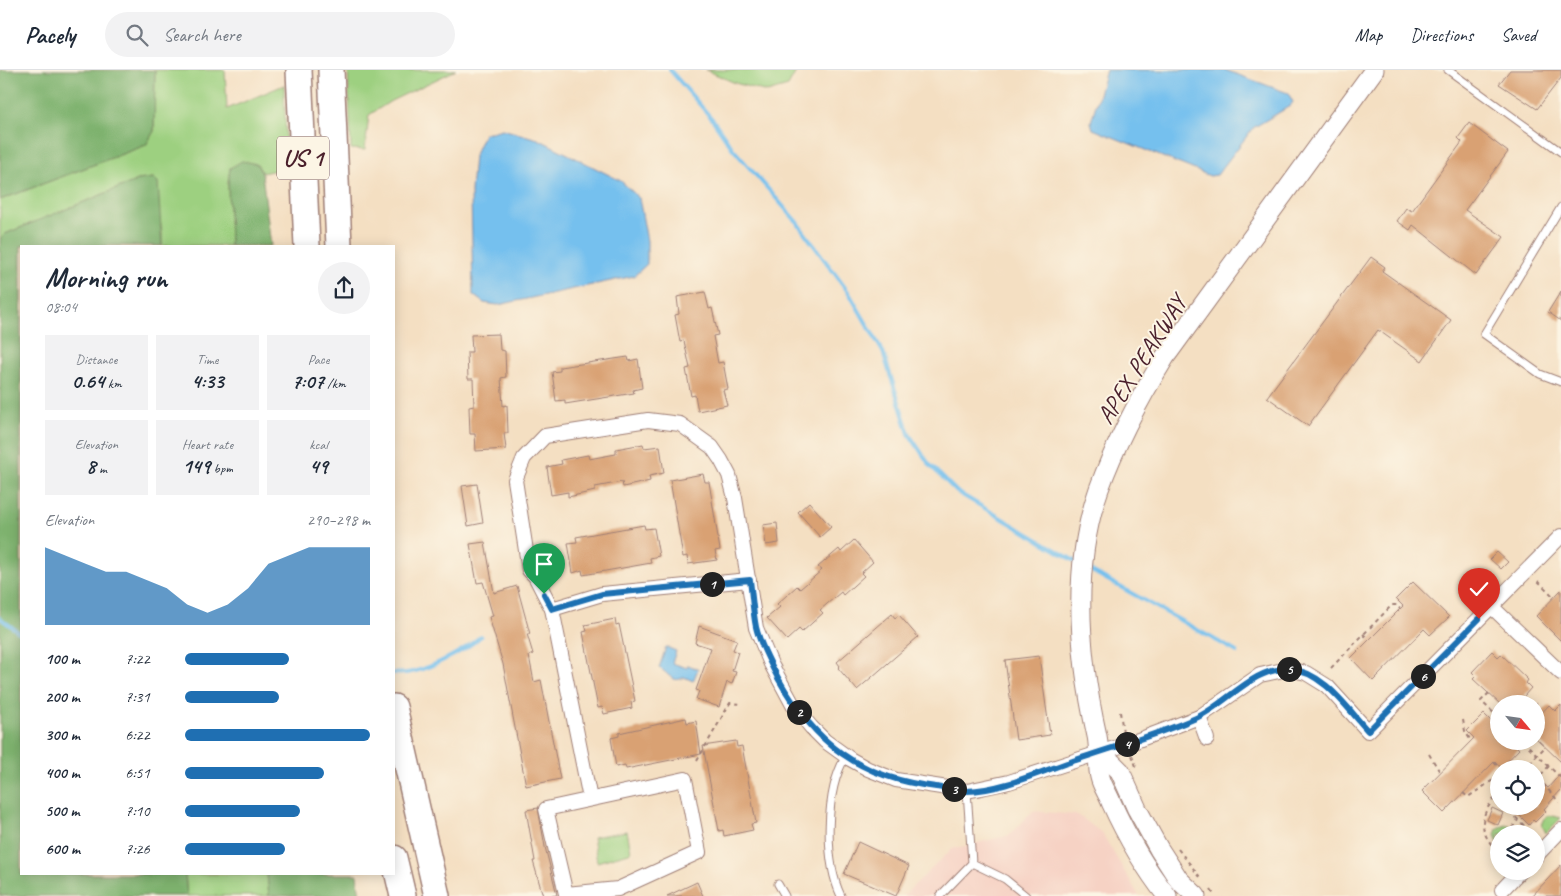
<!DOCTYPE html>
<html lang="en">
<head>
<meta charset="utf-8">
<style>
	body { margin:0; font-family:Caveat,sans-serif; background:#f2f2f3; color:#1f2937; height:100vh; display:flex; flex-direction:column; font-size:19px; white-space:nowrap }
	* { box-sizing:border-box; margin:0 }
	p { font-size:16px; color:#747a83 }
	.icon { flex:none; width:28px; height:28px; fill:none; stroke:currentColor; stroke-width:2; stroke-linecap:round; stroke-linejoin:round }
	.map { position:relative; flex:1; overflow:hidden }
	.side { position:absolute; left:20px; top:175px; width:375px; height:630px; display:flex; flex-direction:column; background:#fff; border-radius:0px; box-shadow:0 2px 12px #0003 }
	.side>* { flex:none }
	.needle { width:32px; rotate:119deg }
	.tools { position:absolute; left:1490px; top:625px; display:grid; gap:10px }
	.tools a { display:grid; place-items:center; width:55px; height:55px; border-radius:50%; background:#fff; box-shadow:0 2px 12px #0003; font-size:25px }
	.pin { position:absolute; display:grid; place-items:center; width:42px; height:42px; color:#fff; margin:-51px -21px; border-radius:50% 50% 50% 0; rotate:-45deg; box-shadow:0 0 5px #0007 }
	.pin .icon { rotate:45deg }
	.km { position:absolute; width:25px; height:25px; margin:-12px; border-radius:50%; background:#222; color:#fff; font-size:14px; line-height:25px; text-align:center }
	.round { display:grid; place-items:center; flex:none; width:52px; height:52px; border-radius:26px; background:#f2f2f3 }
	.head { display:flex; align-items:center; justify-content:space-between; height:85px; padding:0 25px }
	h1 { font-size:28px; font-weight:700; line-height:38px }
	.stats { display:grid; grid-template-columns:repeat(3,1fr); gap:8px; height:85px; padding:5px 25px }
	.stats div { display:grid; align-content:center; border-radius:0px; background:#f2f2f3; text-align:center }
	.stats b { font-size:21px; font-weight:700 }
	.stats small { font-size:14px; font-weight:400 }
	.stats p { font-size:14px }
	.chart { height:140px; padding:10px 25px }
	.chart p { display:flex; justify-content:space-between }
	.chart svg { width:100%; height:90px; margin-top:5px; fill:#1f6fb2; opacity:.7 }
	ul { padding:0 25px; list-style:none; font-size:16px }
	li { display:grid; grid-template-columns:80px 60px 1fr; align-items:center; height:38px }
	li i { height:12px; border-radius:6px; background:#1f6fb2 }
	header { display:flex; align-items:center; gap:30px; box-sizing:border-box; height:70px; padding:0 25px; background:#fff; border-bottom:1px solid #e0e1e3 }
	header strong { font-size:24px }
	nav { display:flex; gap:28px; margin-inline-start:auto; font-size:18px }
	.search { width:350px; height:45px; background:#f2f2f3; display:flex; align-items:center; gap:12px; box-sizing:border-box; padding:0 18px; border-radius:28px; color:#747a83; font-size:19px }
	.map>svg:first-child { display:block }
	.built { fill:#f6d2c4 }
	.green { fill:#9dd080; stroke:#747856 }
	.forest { fill:#7eb26e; stroke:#64684c }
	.water { fill:#75c0ee; stroke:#60708c }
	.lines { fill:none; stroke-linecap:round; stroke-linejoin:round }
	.stream { stroke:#75c0ee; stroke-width:4 }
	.building { fill:#d9a173 }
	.lane-casing { stroke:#9f7f76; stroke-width:9 }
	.street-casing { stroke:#9f7f76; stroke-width:16 }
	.secondary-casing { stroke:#9f7f76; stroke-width:21 }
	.highway-casing { stroke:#9f7f76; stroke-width:28 }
	.path { stroke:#9f7f76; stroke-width:2; stroke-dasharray:4 4; stroke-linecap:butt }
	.lane { stroke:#fff; stroke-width:7 }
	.street { stroke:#fff; stroke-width:14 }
	.secondary { stroke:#fff; stroke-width:19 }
	.highway { stroke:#fff; stroke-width:25 }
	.route-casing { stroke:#fff; stroke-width:10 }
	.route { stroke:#1f6fb2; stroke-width:6 }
	.labels { text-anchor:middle; stroke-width:4; stroke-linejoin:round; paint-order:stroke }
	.shield { fill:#fcf5e5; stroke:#7f5f63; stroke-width:1 }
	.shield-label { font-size:24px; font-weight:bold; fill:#4a1f2b }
	.street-label { font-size:25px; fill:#4a1f2b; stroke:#fcf5e5 }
</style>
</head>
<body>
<header>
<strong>Pacely</strong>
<div class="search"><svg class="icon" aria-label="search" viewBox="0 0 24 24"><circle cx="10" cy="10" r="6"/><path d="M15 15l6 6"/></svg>Search here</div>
<nav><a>Map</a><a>Directions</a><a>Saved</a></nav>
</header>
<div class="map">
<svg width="1561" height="826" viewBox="0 0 1561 826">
	<rect width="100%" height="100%" fill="#fcf5e5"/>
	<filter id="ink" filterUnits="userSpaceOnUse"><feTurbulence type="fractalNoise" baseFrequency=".02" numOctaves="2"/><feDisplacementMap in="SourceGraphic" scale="10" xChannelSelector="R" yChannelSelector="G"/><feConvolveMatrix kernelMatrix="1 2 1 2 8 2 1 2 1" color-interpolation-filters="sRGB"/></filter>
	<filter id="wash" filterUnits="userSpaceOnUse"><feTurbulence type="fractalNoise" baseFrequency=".0096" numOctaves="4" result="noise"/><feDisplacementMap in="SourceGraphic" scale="20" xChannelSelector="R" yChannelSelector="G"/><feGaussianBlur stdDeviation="1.12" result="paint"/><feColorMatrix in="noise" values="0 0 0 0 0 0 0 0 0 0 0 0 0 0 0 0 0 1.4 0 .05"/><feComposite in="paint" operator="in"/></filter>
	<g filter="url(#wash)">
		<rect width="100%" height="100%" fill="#f4dfc2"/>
		<path class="built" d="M1033 741 1078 745 1102 763 1139 826H903L952 779 1010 765Z"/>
		<g class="green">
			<path d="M155 0H225L227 39 284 15 287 98 262 103 257 94 230 98 228 114 230 176H162V162L153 108 138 110 5 164 0 169V130L146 75 154 61Z"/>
			<path d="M348 0H456L391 31 369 45 365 80 351 79Z"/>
			<path d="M706 0H797L788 16 767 22 735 13Z"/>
			<path d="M1549 745 1561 748 1546 763 1542 755 1545 748Z"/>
			<path d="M1506 754 1514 759 1513 764H1499L1498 773 1495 765 1497 759Z"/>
			<path d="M627 761 631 781 629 783 597 792 593 767Z"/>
			<path d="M185 804H267L269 826H187Z"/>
		</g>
		<g class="forest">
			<path d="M0 0H155L154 61 146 75 0 130Z"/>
			<path d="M242 91 257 94 262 103 271 176H230L228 114 230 98Z"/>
			<path d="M153 108 158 112 162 176H21V804H185L187 826H0V169L5 164 138 110Z"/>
			<path d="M267 804H357L360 826H269Z"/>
		</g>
		<g class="water">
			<path d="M1106 0H1225L1288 23 1293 32 1290 36 1253 58 1217 105 1210 106 1093 59 1091 52Z"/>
			<path d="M502 59 538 69 621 111 639 128 647 171V194L634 206 498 235 484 233 473 225 471 121 474 86 484 64Z"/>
			<path d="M666 577 676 581 672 593 687 598 688 595 698 599 693 611 684 607C673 615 668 602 659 598Z"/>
		</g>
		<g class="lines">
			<g class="stream">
				<path d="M670 0 713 50 733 79 796 151 849 223 883 282 909 364 929 394 957 422 1078 493"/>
				<path d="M1088 499 1237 582"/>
				<path d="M0 548 21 564"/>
				<path d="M394 603C417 607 464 582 481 566"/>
			</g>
		</g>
		<g id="blocks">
			<g class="building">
				<path d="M1510 0H1561V8L1537 39 1499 14Z"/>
				<path d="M1469 53 1508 82 1465 140 1504 167 1476 205 1413 155 1410 160 1397 151 1406 138 1412 141 1462 72 1458 68Z"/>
				<path d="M1371 187 1385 197 1382 201 1451 250 1422 291 1378 260 1308 356 1267 327Z"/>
				<path d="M1561 221V251L1548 242Z"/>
				<path d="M705 222 709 239 712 238 718 265 713 266 718 293 723 292 728 319 723 320 727 335 698 341 695 325 691 326 686 299 690 298 684 271 680 272 675 245 679 244 677 227Z"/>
				<path d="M499 264 500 280 505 281 506 307 501 308 503 336 507 335 508 363H504L506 379 476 381 475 364H470L469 337 474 336 473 309H468L467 282H472L471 265Z"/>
				<path d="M628 287 629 291 638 289 642 318 633 320 634 323 565 334V330L556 331 552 302 560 301V297Z"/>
				<path d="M643 374 644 378 660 376 664 403 649 406 650 411 623 417 622 412 595 417V421L568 427V422L551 425 547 397 562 394 561 390 588 385 589 389 616 384V379Z"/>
				<path d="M703 404 705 412H709L720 480 715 481 717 490 688 494 687 486 683 487 670 410Z"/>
				<path d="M477 414 483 453 468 456 462 416Z"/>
				<path d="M809 432 831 457 820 467 798 442Z"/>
				<path d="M777 453 779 473 766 475 763 455Z"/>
				<path d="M644 455 645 459 654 458 659 486 650 488 651 493 583 505 582 500 573 503 568 473 577 472 576 467Z"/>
				<path d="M854 470 873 492 861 503 864 506 843 525 841 522 820 540 823 543 802 562 799 559 787 570 767 548 780 537 777 534 797 516 800 519 822 500 818 497 839 479 841 482Z"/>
				<path d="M485 472 494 523 517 516 530 564H527L533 584 529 586 534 612 541 610 560 709 526 716 503 594 489 547 493 546 483 512 477 513 470 474Z"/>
				<path d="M1497 482 1508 492 1501 499 1490 489Z"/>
				<path d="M1413 512 1449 547 1430 565 1424 559 1373 611 1351 588 1403 536 1396 529Z"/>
				<path d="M1561 520V571L1536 546Z"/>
				<path d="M892 544 895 548 899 545 918 567 857 620 838 598 840 596 837 592Z"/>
				<path d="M615 549 616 555 619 554 635 631 631 632 632 638 604 644 602 637 598 638 583 562 587 561 585 555Z"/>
				<path d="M699 556 737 570 733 580 738 582 732 601 736 602 732 614 727 612 719 637 696 629 699 621 696 620 711 578 695 573Z"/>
				<path d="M1492 581 1498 587 1501 584 1528 610 1526 613 1531 618 1517 634H1500L1473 609 1476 606 1472 602Z"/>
				<path d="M1039 586 1050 665 1016 670 1005 590Z"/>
				<path d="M1549 635 1555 641 1561 635V692L1536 668V649Z"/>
				<path d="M1484 644 1499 659V671H1511L1519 679 1501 698 1495 691 1444 743 1422 721 1474 668 1467 661Z"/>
				<path d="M686 648 687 653 696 651 701 684 626 699 625 695 616 697 611 668 619 666V663Z"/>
				<path d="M736 671 737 677 742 676 756 753 751 754 753 760 724 766 723 760 719 761 703 676Z"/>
				<path d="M1561 703V720L1544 739 1546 741 1535 752 1533 750 1529 755 1510 736H1536V707L1548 718Z"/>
				<path d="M538 738 545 777 557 825 552 826H543L533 791H535L526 740Z"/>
				<path d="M1492 738 1503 743 1498 755 1487 750Z"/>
				<path d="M858 772 909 796 896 826 844 804Z"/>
				<path d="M1561 795V826H1532Z"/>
				<path d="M697 812 703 826H667Z"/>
			</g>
		</g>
	</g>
	<g filter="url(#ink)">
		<use href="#blocks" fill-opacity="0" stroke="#9f7f76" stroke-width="1"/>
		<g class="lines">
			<g class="lane-casing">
				<g id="lane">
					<path d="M1448 0 1561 82"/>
					<path d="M1561 137 1484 264 1540 304 1561 312"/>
					<path d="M972 793 1005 809 1026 826"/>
					<path d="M778 814 785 826"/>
					<path d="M841 826C824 790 825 720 846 686"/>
					<path d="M940 826 972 793 967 721"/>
				</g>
			</g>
			<g class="street-casing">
				<g id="street">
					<path d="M1492 537 1561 603"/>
					<path d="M552 539 602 524 749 510"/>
					<path d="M1199 647 1207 669"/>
					<path d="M685 709 699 782 618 819 566 824 546 739Z"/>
					<path d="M590 729 552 539 535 506 529 500 515 410 524 388 545 366 648 350 680 354 712 377 721 390 729 405 735 428 756 558 771 594 793 635 811 657 825 671 850 689 868 699 896 710 967 721 1009 712 1133 672 1199 647 1260 605 1289 599 1306 603 1327 616 1368 661 1561 466"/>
					<path d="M1536 786 1561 760"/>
					<path d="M1502 820 1520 801"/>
				</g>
			</g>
			<g class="secondary-casing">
				<g id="secondary">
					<path d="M1100 681 1120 701 1137 739 1159 779 1179 810 1196 826"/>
					<path d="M1167 826C1144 797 1126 765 1111 732 1108 724 1102 716 1100 707 1097 696 1100 680 1097 666 1079 586 1071 497 1099 419 1116 372 1139 329 1165 287L1374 0"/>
				</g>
			</g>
			<g class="highway-casing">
				<g id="highway">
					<path d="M299 0 307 176"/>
					<path d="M331 0 339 176"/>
					<path d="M394 637 437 826"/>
					<path d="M394 788 403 826"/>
				</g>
			</g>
			<g class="path">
				<path d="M1538 511 1554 527"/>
				<path d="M1363 564 1369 570"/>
				<path d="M1331 598 1392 535H1397L1400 539"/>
				<path d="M1489 623 1481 631 1499 648"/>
				<path d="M1536 634H1537"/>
				<path d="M1120 642 1123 662"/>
				<path d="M1463 650 1465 661 1471 671"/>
				<path d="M1523 671 1561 708"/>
				<path d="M1429 684 1440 702"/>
				<path d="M1132 685 1137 699"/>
				<path d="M697 691 730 633 741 634"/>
				<path d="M1494 692 1500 699"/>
				<path d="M1549 696 1538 708 1559 732"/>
				<path d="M1524 699 1545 677"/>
				<path d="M1463 723 1468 727 1499 706"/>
				<path d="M1499 725 1495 728 1499 732"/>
				<path d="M1495 728C1477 748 1480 765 1499 782"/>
				<path d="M1504 736 1533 764"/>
				<path d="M1512 758 1518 750"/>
				<path d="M1178 779 1200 807"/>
				<path d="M1211 820 1215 826"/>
			</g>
			<use href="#lane" class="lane"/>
			<use href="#street" class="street"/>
			<use href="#secondary" class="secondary"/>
			<use href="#highway" class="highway"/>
		</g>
	</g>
	<g class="lines" filter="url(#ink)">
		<g class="route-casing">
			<path id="route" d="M544 524 552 539 602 524 750 510C752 526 753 542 756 557 760 575 770 592 778 608 815 674 860 708 936 717 946 718 957 721 967 721 1002 720 1037 703 1070 692 1112 677 1155 666 1196 648 1227 634 1253 597 1289 599 1323 601 1347 638 1368 661L1479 549"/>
		</g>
		<use href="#route" class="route"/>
	</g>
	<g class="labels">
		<rect class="shield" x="277" y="66.5" width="52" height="43" rx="4"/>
		<g class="shield-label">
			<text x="303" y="96">US 1</text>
		</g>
		<g class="street-label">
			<text transform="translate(1141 289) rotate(-58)" y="9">APEX PEAKWAY</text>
		</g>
	</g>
</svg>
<div class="tools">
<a><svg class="needle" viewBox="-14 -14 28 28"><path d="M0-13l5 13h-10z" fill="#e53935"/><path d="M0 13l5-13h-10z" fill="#747a83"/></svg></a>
<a><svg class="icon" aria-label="locate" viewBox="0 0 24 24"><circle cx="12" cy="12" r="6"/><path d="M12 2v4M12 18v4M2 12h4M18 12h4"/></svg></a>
<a><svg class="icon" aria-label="layers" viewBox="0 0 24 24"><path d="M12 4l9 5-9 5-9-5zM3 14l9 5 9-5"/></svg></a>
</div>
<div class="pin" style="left:544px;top:524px;background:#1e9e55"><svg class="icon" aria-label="arrive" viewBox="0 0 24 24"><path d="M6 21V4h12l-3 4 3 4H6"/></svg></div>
<div class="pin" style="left:1479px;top:549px;background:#d93025"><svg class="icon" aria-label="check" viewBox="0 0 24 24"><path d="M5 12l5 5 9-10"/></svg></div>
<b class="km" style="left:712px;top:514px">1</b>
<b class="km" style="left:799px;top:642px">2</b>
<b class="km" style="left:954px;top:719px">3</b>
<b class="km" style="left:1127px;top:674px">4</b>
<b class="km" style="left:1289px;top:599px">5</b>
<b class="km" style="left:1423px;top:606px">6</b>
<section class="side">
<div class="head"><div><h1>Morning run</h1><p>08:04</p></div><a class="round"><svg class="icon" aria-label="share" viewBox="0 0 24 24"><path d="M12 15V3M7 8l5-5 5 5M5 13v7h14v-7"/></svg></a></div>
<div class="stats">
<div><p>Distance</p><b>0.64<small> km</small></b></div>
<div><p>Time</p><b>4:33</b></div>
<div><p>Pace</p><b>7:07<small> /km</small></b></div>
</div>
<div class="stats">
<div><p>Elevation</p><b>8<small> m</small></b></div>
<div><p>Heart rate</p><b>149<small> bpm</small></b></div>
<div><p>kcal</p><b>49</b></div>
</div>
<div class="chart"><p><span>Elevation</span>290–298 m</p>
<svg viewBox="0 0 160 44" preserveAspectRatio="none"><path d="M0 44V6L10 10L20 14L30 18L40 18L50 22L60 26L70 34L80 38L90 34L100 26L110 14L120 10L130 6L140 6L150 6L160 6V44z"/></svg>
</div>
<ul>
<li><b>100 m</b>7:22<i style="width:56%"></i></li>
<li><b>200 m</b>7:31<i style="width:51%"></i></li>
<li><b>300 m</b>6:22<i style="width:100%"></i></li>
<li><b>400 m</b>6:51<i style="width:75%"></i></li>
<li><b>500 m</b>7:10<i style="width:62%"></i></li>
<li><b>600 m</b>7:26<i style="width:54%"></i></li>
</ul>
</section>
</div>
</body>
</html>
